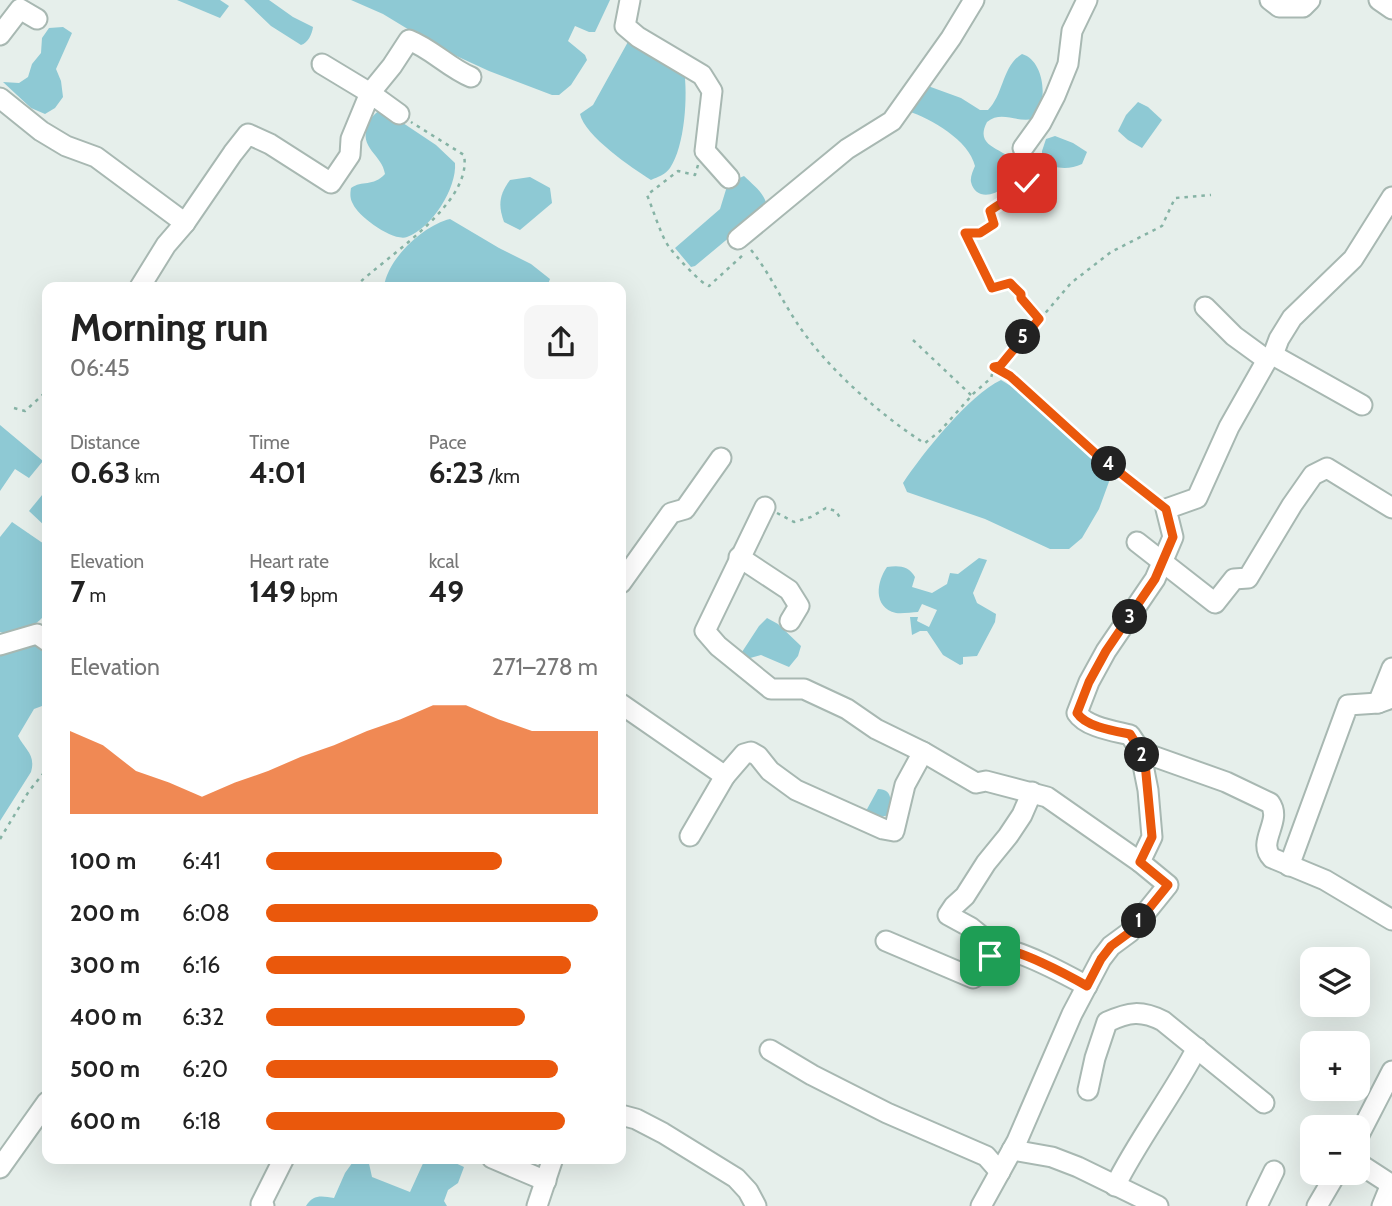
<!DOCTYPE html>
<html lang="en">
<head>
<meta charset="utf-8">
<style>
	body { margin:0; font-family:Cabin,sans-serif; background:#f6f6f6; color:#222; height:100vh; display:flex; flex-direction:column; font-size:26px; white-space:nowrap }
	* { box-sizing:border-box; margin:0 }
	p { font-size:23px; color:#767676 }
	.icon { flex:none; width:38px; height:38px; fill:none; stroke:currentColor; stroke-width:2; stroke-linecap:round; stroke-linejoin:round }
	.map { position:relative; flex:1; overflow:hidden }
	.panel { position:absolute; left:42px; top:282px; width:584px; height:882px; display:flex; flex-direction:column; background:#fff; border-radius:14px; box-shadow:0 7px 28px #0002 }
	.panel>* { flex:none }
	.controls { position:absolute; left:1300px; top:947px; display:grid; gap:14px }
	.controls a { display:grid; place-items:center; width:70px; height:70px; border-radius:14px; background:#fff; box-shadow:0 7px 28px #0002; font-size:35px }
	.pin { position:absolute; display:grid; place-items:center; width:60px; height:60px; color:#fff; margin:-30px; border-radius:14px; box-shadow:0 4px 10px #0006 }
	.km { position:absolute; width:35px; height:35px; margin:-18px; border-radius:50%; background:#222; color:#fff; font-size:19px; line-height:35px; text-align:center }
	.round { display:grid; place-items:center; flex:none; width:74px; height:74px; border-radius:14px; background:#f6f6f6 }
	.summary { display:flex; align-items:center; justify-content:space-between; height:119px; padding:0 28px }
	h1 { font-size:38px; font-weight:700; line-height:52px }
	.figures { display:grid; grid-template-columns:repeat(3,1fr); gap:10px; height:119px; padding:7px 28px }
	.figures div { display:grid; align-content:center }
	.figures b { font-size:30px; font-weight:700 }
	.figures small { font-size:19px; font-weight:400 }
	.figures p { font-size:19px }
	.chart { height:196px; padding:14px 28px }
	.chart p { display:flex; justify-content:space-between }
	.chart svg { width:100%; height:126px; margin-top:7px; fill:#ea580c; opacity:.7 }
	ul { padding:0 28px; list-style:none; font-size:23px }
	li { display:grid; grid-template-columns:112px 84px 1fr; align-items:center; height:52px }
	li i { height:18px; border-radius:9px; background:#ea580c }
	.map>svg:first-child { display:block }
	.water { fill:#8ec9d4 }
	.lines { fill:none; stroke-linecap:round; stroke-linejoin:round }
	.minor-casing { stroke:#a8b8b2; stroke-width:23 }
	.path { stroke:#86b3a5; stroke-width:2.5; stroke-dasharray:3.5 5; stroke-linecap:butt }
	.minor { stroke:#fff; stroke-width:19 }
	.route-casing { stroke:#fff; stroke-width:14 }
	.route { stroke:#ea580c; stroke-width:9 }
</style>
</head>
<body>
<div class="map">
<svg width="1392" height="1206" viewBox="0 0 1392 1206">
	<rect width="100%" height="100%" fill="#e6efeb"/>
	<g class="water">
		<path d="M177 0H220L229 6 220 18Z"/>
		<path d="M244 0H269L293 17 313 27C312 34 308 43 301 45L271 26Z"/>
		<path d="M351 0H610L595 32H589L575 26 568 41 585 55 587 60 571 85 559 95H552L489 71 439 48 383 14Z"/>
		<path d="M63 27 72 33 56 69 61 81 63 97 55 108 45 114 31 108 3 82 19 83 28 77 32 64 41 53 42 38 49 28Z"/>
		<path d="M629 40 684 70C688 95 685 146 670 168 666 174 658 177 651 180 632 168 585 136 580 114L593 105Z"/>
		<path d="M1022 54C1040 59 1046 87 1041 104 1040 109 1035 114 1033 119 1016 123 1002 110 987 122 971 152 1016 147 1014 169 1012 191 977 207 971 182 970 177 973 171 975 166 969 140 931 119 908 111L928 86 961 98 980 110H988C1004 94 1002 66 1022 54Z"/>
		<path d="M1138 102 1148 107 1162 120 1142 148 1128 140 1118 131 1126 115Z"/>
		<path d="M382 109 436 145 455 163C457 188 432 228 407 237 393 242 358 216 353 204 350 199 350 194 351 188 362 180 373 187 385 174 382 154 358 148 368 125 371 117 375 113 382 109Z"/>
		<path d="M1055 136 1073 143 1087 152 1082 164C1069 170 1055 169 1042 162V151L1046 139Z"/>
		<path d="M744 176C753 185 764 192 767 206L695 266 691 267 675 248 720 209 728 183Z"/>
		<path d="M530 177 550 188 552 203 520 230 504 222C498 205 499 195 510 180Z"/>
		<path d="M450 219 499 248 531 264 550 279 547 287H384C387 259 424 225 450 219Z"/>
		<path d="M1001 380 1016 389 1098 464 1110 479 1099 509 1082 538 1069 549H1050L985 519 907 492 903 483C923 453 969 395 1001 380Z"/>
		<path d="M0 425 43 461 29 478 15 469 0 491Z"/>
		<path d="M47 489V528L29 511Z"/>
		<path d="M12 522 47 546V613C36 625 17 639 0 632V537Z"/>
		<path d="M979 558 987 560 973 593 977 603 996 614 995 622 977 656 963 657V664L960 665 943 655 927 631H920L912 635 910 617H918L917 621 929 627 937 610 922 604 918 612C912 612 902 614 896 613 872 607 877 581 887 567 899 565 909 566 915 577L912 587 932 593 947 584 950 573 958 574Z"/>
		<path d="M767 618 778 624 801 646 798 656 789 667 761 655 743 660 742 652 759 626Z"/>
		<path d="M30 640 47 647V708L42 706 34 709 18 736C25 750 36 754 31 772L0 821V648Z"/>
		<path d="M878 789C894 789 891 804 889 815L881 817 866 811Z"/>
		<path d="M355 1159H368L372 1177 410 1192 425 1159H452L451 1161 464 1167 458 1183 448 1190 444 1201 447 1206H306C313 1194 322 1196 334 1198L345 1173Z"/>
	</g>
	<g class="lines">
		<g class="minor-casing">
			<g id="minor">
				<path d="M630 0 625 26 638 37 702 75 712 91 705 151 729 178"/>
				<path d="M1270 0 1279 7H1303L1310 0"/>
				<path d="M1379 0 1392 9"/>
				<path d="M0 35 20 9 37 19"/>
				<path d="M322 64 370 93 392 66 409 40C432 49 449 68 471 77"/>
				<path d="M0 98 41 131 66 146 96 157 185 223"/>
				<path d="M1023 148 1041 123 1055 96 1068 64 1072 31 1087 0"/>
				<path d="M738 239 847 149 892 121 951 38 974 0"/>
				<path d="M140 287 166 245 185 223 233 153 248 134 270 144 331 183 350 155 351 139 370 93 399 114"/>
				<path d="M1205 307 1234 336 1267 360"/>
				<path d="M1273 355 1362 405"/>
				<path d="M765 507 705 631 718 646 771 689H804L847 709 876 729 923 752"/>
				<path d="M1137 542 1215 603 1234 579 1248 578 1292 505 1313 475 1327 468 1392 508"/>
				<path d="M739 557 789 590 799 606 790 621"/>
				<path d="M621 583 671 513 685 509 721 458"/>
				<path d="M0 645 37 634 47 641"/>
				<path d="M1378 703 1392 668"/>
				<path d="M621 704 725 776 744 754 751 752 758 756 770 771 796 790 883 829 894 831 905 785 923 752 976 783 986 781 1047 797 1140 862"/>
				<path d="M1140 750 1130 735C1114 731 1086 727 1077 713L1089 682 1106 651 1155 579 1173 537 1166 509 1197 498 1229 427 1267 360 1273 355 1279 339 1292 318 1353 259 1392 197"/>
				<path d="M690 836 725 776"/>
				<path d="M1289 866 1348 705 1378 703 1392 698"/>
				<path d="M886 941 973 978 981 973 996 948C1019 949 1065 974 1087 986"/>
				<path d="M996 948 970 927 948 915 954 906 965 896 986 863 1008 836 1022 815 1032 792"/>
				<path d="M770 1050 812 1075 887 1113 986 1156 1000 1172"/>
				<path d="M1088 1090 1095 1058 1107 1022C1129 1012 1141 1010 1163 1021L1264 1103"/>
				<path d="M621 1115 636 1119 663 1133 736 1178 748 1191 756 1206"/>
				<path d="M1358 1137 1392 1071"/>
				<path d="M1012 1150 1052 1157 1078 1167 1158 1206"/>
				<path d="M492 1158 546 1181"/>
				<path d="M1358 1163 1392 1185"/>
				<path d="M0 1168 47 1102"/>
				<path d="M1115 1186C1139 1138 1172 1096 1197 1048"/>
				<path d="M264 1206 261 1204 284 1158"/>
				<path d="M537 1206 553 1158"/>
				<path d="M981 1206 1017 1141 1072 1014 1101 959 1111 946 1130 932 1168 885 1140 862 1152 837 1148 790 1140 750 1150 755 1226 782 1270 803C1283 821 1256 842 1272 858L1325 880 1392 920"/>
				<path d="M1257 1206 1274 1171"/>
				<path d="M1317 1206 1337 1172"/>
				<path d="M1382 1206 1391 1184"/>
			</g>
		</g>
		<g class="path">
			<path d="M1031 160 1034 164 1021 193 1010 199 1003 201 990 211 994 224 980 233H965L992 288 1010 283 1039 319"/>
			<path d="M698 165 695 175 678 171 647 195C653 209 661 236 669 247 675 255 701 284 709 286L743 255"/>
			<path d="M751 250C769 272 781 299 797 323 825 366 878 413 921 441L925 443 940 431 974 393 991 378 994 367 1010 376 1084 444 1153 499"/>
			<path d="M355 287C386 256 473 204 464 155L411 122"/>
			<path d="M913 340 971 395"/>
			<path d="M994 367 1000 366 1071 283 1111 252 1162 226 1175 198 1211 195"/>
			<path d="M14 408 25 411 47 391"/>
			<path d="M777 513 794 522 811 517 826 508 836 511 840 518"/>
			<path d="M0 839 29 791 47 769"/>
		</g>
		<use href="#minor" class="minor"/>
	</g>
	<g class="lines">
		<g class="route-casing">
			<path id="route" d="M990 956 996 948C1019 949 1066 974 1087 986L1101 959 1111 946 1130 932 1168 885 1140 862 1152 837 1145 763 1140 750 1130 734C1114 731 1086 727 1077 713L1089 682 1106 651 1155 579 1173 537 1166 509 1095 453 1010 376 994 367 1000 366 1039 319 1021 298V294L1010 283 992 288 965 233H980L994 224 990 211C1003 200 1018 198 1027 183"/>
		</g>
		<use href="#route" class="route"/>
	</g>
</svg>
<div class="controls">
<a><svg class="icon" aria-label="layers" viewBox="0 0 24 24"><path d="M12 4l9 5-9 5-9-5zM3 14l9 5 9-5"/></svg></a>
<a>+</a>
<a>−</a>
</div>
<div class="pin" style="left:990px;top:956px;background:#1e9e55"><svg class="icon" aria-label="arrive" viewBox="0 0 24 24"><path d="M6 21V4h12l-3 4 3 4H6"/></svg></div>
<div class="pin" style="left:1027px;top:183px;background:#d93025"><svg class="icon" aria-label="check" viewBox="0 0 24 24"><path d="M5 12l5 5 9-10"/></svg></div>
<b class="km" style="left:1139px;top:921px">1</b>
<b class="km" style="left:1142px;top:755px">2</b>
<b class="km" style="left:1130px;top:617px">3</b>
<b class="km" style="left:1109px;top:464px">4</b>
<b class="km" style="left:1023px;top:337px">5</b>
<section class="panel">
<div class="summary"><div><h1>Morning run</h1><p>06:45</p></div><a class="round"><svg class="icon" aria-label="share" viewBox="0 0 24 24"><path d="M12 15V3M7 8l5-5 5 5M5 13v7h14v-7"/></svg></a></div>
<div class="figures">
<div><p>Distance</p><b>0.63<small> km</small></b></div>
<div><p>Time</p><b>4:01</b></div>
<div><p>Pace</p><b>6:23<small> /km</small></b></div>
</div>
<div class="figures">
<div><p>Elevation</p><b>7<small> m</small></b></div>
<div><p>Heart rate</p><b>149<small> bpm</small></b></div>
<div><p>kcal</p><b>49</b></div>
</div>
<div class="chart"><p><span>Elevation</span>271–278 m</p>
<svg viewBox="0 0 160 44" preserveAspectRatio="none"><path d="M0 44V15L10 20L20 29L30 33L40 38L50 33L60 29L70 24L80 20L90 15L100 11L110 6L120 6L130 11L140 15L150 15L160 15V44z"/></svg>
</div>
<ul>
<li><b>100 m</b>6:41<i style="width:71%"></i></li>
<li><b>200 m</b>6:08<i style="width:100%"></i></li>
<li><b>300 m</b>6:16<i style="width:92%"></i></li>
<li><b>400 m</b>6:32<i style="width:78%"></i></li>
<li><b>500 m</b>6:20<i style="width:88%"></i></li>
<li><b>600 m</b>6:18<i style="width:90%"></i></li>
</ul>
</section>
</div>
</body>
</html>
